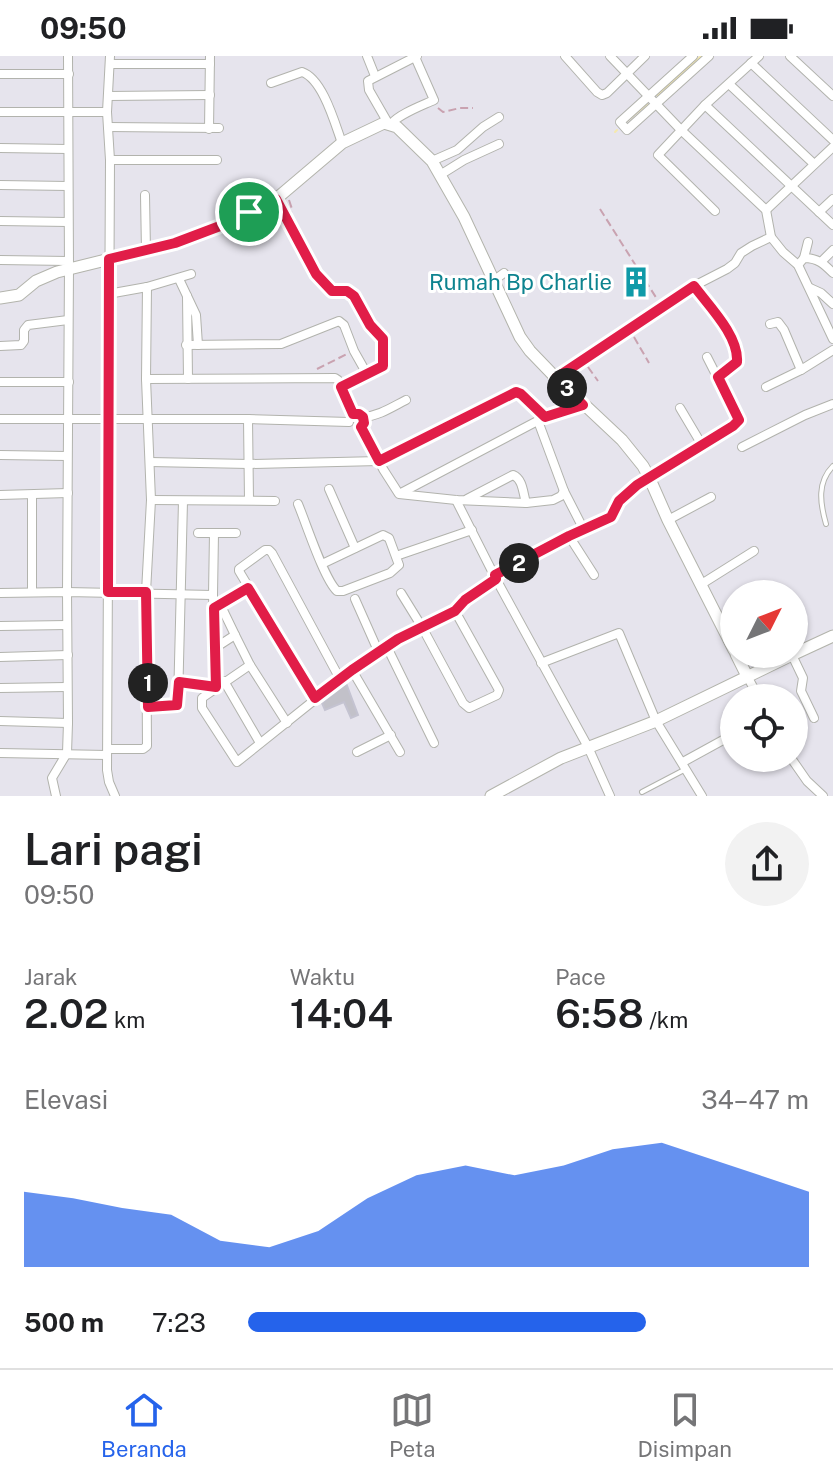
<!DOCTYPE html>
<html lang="id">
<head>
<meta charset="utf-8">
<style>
	body { margin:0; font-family:"Public Sans",sans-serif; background:#f2f2f2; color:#202124; height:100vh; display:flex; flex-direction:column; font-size:30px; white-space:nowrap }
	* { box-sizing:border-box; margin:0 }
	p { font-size:26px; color:#757577 }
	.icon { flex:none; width:44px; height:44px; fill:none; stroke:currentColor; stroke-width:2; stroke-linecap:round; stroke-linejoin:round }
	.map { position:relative; height:740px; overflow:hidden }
	.panel { display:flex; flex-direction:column; background:#fff; flex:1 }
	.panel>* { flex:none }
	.needle { width:52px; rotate:48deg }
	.controls { position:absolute; left:720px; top:524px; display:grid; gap:16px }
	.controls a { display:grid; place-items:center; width:88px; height:88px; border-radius:50%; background:#fff; box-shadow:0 2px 6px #0004; font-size:40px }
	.pin { position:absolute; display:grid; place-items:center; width:68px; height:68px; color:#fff; margin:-34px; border:4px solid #fff; border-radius:50%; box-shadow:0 2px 8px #0007 }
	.km { position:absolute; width:40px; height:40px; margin:-20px; border-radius:50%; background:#222; color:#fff; font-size:22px; line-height:40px; text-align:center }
	.round { display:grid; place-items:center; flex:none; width:84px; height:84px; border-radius:42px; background:#f2f2f2 }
	.summary { display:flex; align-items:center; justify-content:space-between; height:136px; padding:0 24px }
	h1 { font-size:44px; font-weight:600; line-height:60px }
	.metrics { display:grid; grid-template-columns:repeat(3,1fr); gap:12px; height:136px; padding:8px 24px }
	.metrics div { display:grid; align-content:center }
	.metrics b { font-size:40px; font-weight:600 }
	.metrics small { font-size:22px; font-weight:400 }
	.metrics p { font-size:22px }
	.chart { height:224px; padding:16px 24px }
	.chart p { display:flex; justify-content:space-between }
	.chart svg { width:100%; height:144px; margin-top:8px; fill:#2563eb; opacity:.7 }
	ul { padding:0 24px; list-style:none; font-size:26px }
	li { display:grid; grid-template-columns:128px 96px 1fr; align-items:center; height:60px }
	li i { height:20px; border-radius:10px; background:#2563eb }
	.status { display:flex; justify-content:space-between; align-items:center; height:56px; padding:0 40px; background:#fff; direction:ltr }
	.status svg { height:22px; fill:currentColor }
	.dock { display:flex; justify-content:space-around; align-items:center; height:112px; border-top:2px solid #e0e0e0; background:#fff; font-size:22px; color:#757577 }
	.dock a { display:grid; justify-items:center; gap:4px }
	.dock .active { color:#2563eb }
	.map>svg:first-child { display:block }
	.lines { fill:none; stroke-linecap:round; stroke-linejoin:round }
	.stream { stroke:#f5e9ac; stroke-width:2 }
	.building { fill:#c2c1c9; stroke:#c4c3d1; stroke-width:2 }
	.lane-casing { stroke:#b2b3ad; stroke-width:6 }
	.street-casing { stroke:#b2b3ad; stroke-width:10 }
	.secondary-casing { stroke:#b3b4ac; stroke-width:13 }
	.path { stroke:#c9a2b0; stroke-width:2; stroke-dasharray:8 4; stroke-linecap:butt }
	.lane { stroke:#fff; stroke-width:4 }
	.street { stroke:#fff; stroke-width:8 }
	.secondary { stroke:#fff; stroke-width:11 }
	.route-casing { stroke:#fff; stroke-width:16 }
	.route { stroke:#e11d48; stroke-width:10 }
	.labels { text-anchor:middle; stroke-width:6; stroke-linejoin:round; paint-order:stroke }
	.culture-label { font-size:22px; fill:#0d838f; stroke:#fff; text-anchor:end }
</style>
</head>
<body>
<div class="status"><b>09:50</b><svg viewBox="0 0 49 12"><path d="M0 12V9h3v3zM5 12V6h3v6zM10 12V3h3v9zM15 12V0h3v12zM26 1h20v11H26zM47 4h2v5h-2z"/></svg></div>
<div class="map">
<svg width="833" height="740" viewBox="0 0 833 740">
	<rect width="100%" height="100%" fill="#e6e4ed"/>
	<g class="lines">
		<g class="stream">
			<path d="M657 39 701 0"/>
			<path d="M627 65 647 48"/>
			<path d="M615 76 617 74"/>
		</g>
	</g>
	<path class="building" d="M346 627 358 659 351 662 344 646 325 654 322 647Z"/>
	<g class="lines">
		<g class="lane-casing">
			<g id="lane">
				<path d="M826 468C820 447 817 426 833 410"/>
				<path d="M642 736 684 714"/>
			</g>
		</g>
		<g class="street-casing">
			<g id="street">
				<path d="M110 0 107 56 110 104 107 714 109 726 115 740"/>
				<path d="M367 0 375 20"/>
				<path d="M565 0 597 36 602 39 607 37 645 0"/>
				<path d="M610 0 681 74 766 154 771 181 783 196 798 209 833 283"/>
				<path d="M693 0 620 66 627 74 709 0"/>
				<path d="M790 0 833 40"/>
				<path d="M751 7 833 84"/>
				<path d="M110 8H210"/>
				<path d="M0 18H69"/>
				<path d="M271 27 302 16C323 23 335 68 342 87"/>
				<path d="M729 28 814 108"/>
				<path d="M108 40 210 39"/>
				<path d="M705 49 833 169"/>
				<path d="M0 56H107"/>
				<path d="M388 67 369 34 368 25 417 0"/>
				<path d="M391 68C399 58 421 50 434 44L415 1"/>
				<path d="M108 71 219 72"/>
				<path d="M209 73 210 0"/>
				<path d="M0 92 68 93"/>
				<path d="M110 104H217"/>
				<path d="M432 105 457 94 483 71 499 61"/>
				<path d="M440 119 464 104 499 88"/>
				<path d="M0 129 68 130"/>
				<path d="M145 139 146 195"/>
				<path d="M766 154 833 91"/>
				<path d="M715 155 658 99 705 49 759 0"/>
				<path d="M819 156 833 143"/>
				<path d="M0 165 68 166"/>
				<path d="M804 202 808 186"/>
				<path d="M0 204 68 205"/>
				<path d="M821 206 833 194"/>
				<path d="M798 209 804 202C818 202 824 208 833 217"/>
				<path d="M179 223 196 259 198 289"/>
				<path d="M493 225 504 217"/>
				<path d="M694 230C709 250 739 280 737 306L718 321"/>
				<path d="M810 232 821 237 833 248"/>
				<path d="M108 238 147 231 191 218"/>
				<path d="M187 240 188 323"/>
				<path d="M770 268 778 266 784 274 801 314"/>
				<path d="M186 289 281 288 339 265 344 269 354 295 367 318 341 331"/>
				<path d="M0 290 21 289 24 285V274L28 269 68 264"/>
				<path d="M556 322 694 230 727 213 735 207 741 197 752 190 771 181"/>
				<path d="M146 323 335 322 338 324 353 358"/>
				<path d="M0 326H69"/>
				<path d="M766 331 801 314 833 294"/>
				<path d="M680 352 702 389"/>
				<path d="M363 361C379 360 392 351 406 344"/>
				<path d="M0 363H248L349 366"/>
				<path d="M248 363 249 444"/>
				<path d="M538 365 564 435 584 474"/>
				<path d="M361 371 383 413 399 438 456 444 526 447 553 444 561 440 564 435"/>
				<path d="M742 391 805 359 833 348"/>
				<path d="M0 399 67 400"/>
				<path d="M150 406 249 408 379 405 516 336 521 338 545 361"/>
				<path d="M649 421 738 366V362L707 301"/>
				<path d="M329 433 355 492"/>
				<path d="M401 437 545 361 583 349"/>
				<path d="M0 439 68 437"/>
				<path d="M32 439V536"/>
				<path d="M467 443 513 419C523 423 523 437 526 447"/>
				<path d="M151 444 275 445"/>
				<path d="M456 444 496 523 588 691 610 740"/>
				<path d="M298 448C306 467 324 523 337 535H343L390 517 399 509 389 482 383 479 322 508"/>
				<path d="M668 464 711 441"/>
				<path d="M198 477H236"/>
				<path d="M569 480 594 519"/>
				<path d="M396 500 472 474"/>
				<path d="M495 519 569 480 611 461 619 445 627 437 650 422"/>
				<path d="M700 529 754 495"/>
				<path d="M0 537 67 536 213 539"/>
				<path d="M401 537 422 571 463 647 469 652 497 639 499 634 455 555"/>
				<path d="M355 543 379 597"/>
				<path d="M221 550 248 532"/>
				<path d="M214 552 221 550 235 579"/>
				<path d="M0 570 67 569"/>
				<path d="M387 591 434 687"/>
				<path d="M215 592 235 579 250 609 287 667"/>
				<path d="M792 599 803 622 801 635 803 639 814 662"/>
				<path d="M0 601 68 599"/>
				<path d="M541 607 619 577 656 665 702 740"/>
				<path d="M250 609 202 642V652L237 706 352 614 398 583 455 555 465 544 496 523"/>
				<path d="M352 614 400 696"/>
				<path d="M747 620 759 642"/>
				<path d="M224 625 260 687"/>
				<path d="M179 626 216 631 213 539 214 477"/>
				<path d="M0 632 67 631"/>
				<path d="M315 642 239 515V513L265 494H269L272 497 340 623"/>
				<path d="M148 651 174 650 178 647 183 445"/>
				<path d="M0 665 68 667"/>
				<path d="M108 693H143L147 690 146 536 151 444 146 323 147 231"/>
				<path d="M357 696 391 679"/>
				<path d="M0 697 107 699"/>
				<path d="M791 702 807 725 823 740"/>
				<path d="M683 706 734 678"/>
				<path d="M56 740 52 722 67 697 68 667 67 536 69 212 68 0"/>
			</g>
		</g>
		<g class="secondary-casing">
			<g id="secondary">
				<path d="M0 242 19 239 36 225 57 216 175 187 220 170 276 143 342 87 384 67 397 71 432 105 464 161 520 281 530 295 556 322 622 384 643 410 649 421 668 464 734 594"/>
				<path d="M736 598 747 620"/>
				<path d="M794 598 833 580"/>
				<path d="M491 740 561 702 656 665 794 598"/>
			</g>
		</g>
		<g class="path">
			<path d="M438 52 443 56 460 52H473"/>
			<path d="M289 144 292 153 289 164"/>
			<path d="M280 151 316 218 332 235C337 236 341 234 346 235 358 236 369 272 382 282L384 309 374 315"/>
			<path d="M600 153 657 243"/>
			<path d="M634 281 649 307"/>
			<path d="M588 311 598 325"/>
			<path d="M317 313 347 298"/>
		</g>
		<use href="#lane" class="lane"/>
		<use href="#street" class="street"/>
		<use href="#secondary" class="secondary"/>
	</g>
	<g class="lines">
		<g class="route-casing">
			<path id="route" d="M276 143 316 218 332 235H347L354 240 370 269 383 283V310L341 331 353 358H359L363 361 364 367 361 371 379 405 516 336 521 338 545 361 583 349 556 322 694 230C709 250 739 280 737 306L718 321 739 364 733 370 637 429 619 445 611 461 569 480 495 519 496 523 465 544 455 555 398 583 352 614 315 642 248 532 214 552 216 631 179 626 177 649 148 651 146 536H108L109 203 175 187 220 170Z"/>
		</g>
		<use href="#route" class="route"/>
	</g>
	<defs>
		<g id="building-bare" transform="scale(2.4)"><path d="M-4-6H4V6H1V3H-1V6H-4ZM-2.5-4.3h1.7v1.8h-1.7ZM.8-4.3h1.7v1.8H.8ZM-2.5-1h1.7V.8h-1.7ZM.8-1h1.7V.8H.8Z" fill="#0f9aa8" stroke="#fff" stroke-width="2.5" paint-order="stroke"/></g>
	</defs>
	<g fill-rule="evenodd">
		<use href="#building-bare" x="636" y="226"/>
	</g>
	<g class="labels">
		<g class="culture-label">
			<text x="612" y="234">Rumah Bp Charlie</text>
		</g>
	</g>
</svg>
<div class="controls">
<a><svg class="needle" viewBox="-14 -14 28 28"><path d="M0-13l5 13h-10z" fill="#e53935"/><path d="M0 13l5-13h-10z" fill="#757577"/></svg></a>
<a><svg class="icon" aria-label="locate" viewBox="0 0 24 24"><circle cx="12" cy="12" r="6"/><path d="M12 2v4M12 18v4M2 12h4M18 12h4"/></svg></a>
</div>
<div class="pin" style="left:249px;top:156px;background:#1e9e55"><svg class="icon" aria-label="arrive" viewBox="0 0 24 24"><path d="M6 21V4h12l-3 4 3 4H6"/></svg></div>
<b class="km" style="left:148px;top:627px">1</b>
<b class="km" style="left:519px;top:507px">2</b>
<b class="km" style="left:567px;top:332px">3</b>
</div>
<section class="panel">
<div class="summary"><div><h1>Lari pagi</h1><p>09:50</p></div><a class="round"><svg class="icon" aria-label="share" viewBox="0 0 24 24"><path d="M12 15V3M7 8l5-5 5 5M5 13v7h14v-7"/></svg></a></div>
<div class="metrics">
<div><p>Jarak</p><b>2.02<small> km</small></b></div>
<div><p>Waktu</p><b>14:04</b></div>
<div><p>Pace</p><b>6:58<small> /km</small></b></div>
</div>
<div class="chart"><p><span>Elevasi</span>34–47 m</p>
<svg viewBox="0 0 160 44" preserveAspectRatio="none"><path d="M0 44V21L10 23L20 26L30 28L40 36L50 38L60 33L70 23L80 16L90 13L100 16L110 13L120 8L130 6L140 11L150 16L160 21V44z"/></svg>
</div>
<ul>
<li><b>500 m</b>7:23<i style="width:71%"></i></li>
</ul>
</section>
<nav class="dock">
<a class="active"><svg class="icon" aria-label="home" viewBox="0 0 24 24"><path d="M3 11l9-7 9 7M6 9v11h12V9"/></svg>Beranda</a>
<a><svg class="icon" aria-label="map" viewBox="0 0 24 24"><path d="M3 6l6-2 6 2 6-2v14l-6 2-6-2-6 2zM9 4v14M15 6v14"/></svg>Peta</a>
<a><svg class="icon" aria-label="saved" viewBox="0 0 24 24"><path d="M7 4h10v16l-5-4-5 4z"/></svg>Disimpan</a>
</nav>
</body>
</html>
